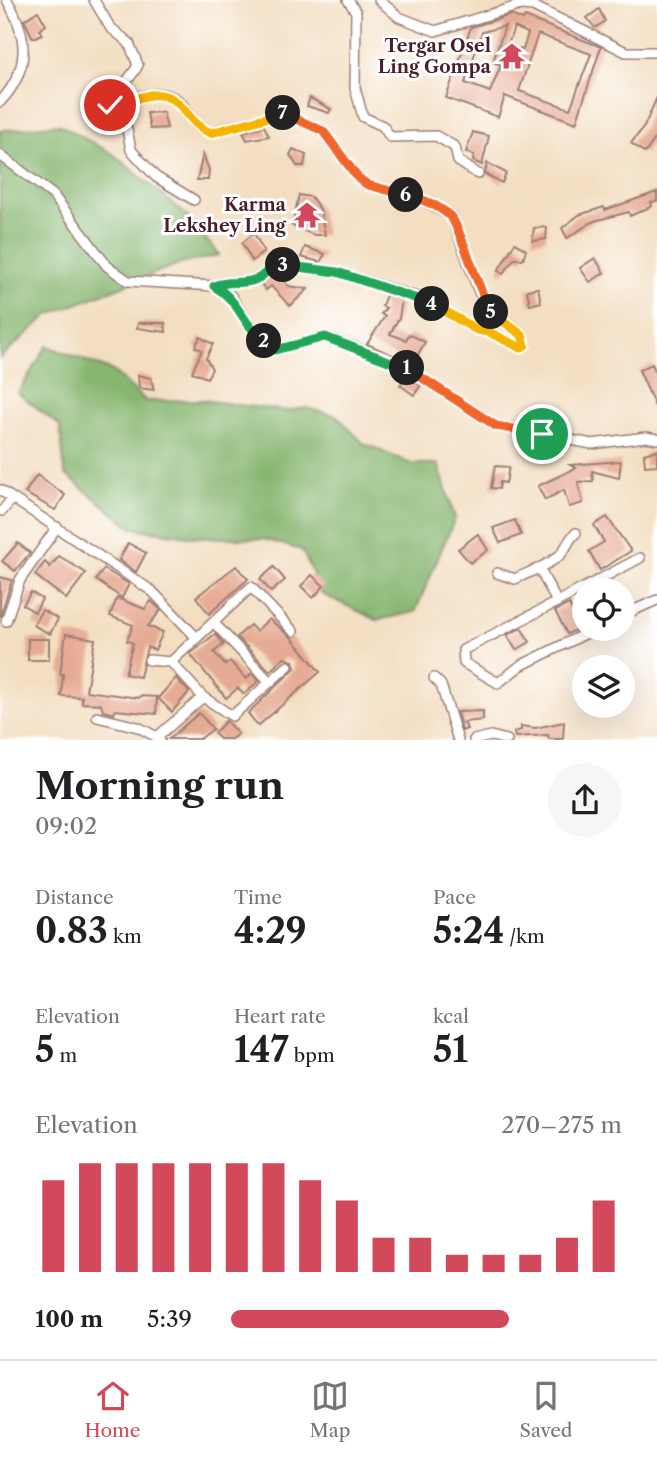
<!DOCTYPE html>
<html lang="en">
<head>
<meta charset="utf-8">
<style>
	body { margin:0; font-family:"Libre Caslon Text",serif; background:#f6f6f6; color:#202124; height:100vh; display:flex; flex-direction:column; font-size:26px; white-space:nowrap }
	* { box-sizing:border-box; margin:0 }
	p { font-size:23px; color:#757577 }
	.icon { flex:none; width:38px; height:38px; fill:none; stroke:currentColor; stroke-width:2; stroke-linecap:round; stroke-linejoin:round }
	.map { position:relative; height:740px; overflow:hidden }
	.panel { display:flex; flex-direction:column; background:#fff; flex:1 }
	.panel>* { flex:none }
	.tools { position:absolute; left:572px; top:578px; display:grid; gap:14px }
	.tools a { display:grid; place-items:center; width:63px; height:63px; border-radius:50%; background:#fff; box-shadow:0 7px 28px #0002; font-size:35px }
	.pin { position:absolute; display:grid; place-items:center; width:60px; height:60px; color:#fff; margin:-30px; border:4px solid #fff; border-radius:50%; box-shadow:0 2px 7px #0007 }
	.km { position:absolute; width:35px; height:35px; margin:-18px; border-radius:50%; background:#222; color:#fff; font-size:19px; line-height:35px; text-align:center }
	.round { display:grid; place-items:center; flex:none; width:74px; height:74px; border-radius:37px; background:#f6f6f6 }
	.overview { display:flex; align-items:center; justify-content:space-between; height:119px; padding:0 35px }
	h1 { font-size:38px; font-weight:800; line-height:52px }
	.metrics { display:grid; grid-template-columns:repeat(3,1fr); gap:10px; height:119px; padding:7px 35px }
	.metrics div { display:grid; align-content:center }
	.metrics b { font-size:35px; font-weight:800 }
	.metrics small { font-size:19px; font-weight:400 }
	.metrics p { font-size:19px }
	.chart { height:196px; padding:14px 35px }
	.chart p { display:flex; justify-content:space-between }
	.chart svg { width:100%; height:126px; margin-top:7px; stroke:#d1495b; stroke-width:6 }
	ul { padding:0 35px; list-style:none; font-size:23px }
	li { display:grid; grid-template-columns:112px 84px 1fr; align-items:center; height:52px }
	li i { height:18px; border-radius:9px; background:#d1495b }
	.menu { display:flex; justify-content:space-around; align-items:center; height:98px; border-top:2px solid #e0e0e0; background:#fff; font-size:19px; color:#757577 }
	.menu a { display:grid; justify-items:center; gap:4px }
	.menu .active { color:#d1495b }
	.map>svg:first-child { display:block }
	.forest { fill:#86b66f; stroke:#686a4d; stroke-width:2 }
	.building { fill:#e6ab94; fill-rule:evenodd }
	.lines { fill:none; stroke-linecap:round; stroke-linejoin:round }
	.street-casing { stroke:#9e7e76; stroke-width:12 }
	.street { stroke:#fff; stroke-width:9 }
	.split-1-casing { stroke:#fff; stroke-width:14 }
	.split-2-casing { stroke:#fff; stroke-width:14 }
	.split-3-casing { stroke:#fff; stroke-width:14 }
	.split-4-casing { stroke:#fff; stroke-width:14 }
	.split-5-casing { stroke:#fff; stroke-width:14 }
	.split-6-casing { stroke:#fff; stroke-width:14 }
	.split-7-casing { stroke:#fff; stroke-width:14 }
	.split-8-casing { stroke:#fff; stroke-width:14 }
	.split-9-casing { stroke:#fff; stroke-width:14 }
	.split-1 { stroke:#f0652b; stroke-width:9 }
	.split-2 { stroke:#22a559; stroke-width:9 }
	.split-3 { stroke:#22a559; stroke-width:9 }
	.split-4 { stroke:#22a559; stroke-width:9 }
	.split-5 { stroke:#f5b400; stroke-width:9 }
	.split-6 { stroke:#f0652b; stroke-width:9 }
	.split-7 { stroke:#f0652b; stroke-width:9 }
	.split-8 { stroke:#f5b400; stroke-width:9 }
	.split-9 { stroke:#f5b400; stroke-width:9 }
	.labels { text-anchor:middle; stroke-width:6; stroke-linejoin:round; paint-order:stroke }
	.poi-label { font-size:18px; font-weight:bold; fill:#4a1f2b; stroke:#fff; text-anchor:end }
</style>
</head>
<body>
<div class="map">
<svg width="657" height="740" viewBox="0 0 657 740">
	<rect width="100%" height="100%" fill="#fff"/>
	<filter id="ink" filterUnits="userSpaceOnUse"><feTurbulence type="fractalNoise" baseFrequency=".0143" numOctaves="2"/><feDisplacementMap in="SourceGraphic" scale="14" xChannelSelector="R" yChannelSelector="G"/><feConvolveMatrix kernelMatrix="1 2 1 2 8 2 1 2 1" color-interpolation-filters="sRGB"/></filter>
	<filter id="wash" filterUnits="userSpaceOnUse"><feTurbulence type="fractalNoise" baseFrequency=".00686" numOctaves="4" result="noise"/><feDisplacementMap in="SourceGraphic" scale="28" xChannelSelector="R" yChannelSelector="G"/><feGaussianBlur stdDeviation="1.57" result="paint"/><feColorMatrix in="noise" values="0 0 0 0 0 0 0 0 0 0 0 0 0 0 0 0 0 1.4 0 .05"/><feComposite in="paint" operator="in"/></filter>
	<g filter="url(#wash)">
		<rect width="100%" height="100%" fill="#f3dec1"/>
		<g class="forest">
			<path d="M59 124 113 154 186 215 219 255 176 265 48 315 0 358V131Z"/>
			<path d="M47 346 113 371 146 401 203 400 285 411 306 408 337 416 363 443 411 464H438L455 518 415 612 377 620 322 594 302 550 264 539 196 537 132 528 65 474 60 426 18 393Z"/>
		</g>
		<g id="blocks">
			<g class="building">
				<path d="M599 9 605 21 595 28 587 18Z"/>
				<path d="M38 11 46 25 39 30 42 34 33 38 24 20Z"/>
				<path d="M511 15 523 20 525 17 601 47 576 123 505 96 498 117 446 98 471 27ZM505 26 493 62 501 65 490 92 465 83 482 32ZM514 27 528 33 523 50 508 45ZM538 34 591 54 570 109 519 91Z"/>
				<path d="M657 97V136L645 153 631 143 644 127Z"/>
				<path d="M310 98 331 109 329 113 307 106Z"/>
				<path d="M163 112 167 128 150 129 147 113Z"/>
				<path d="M264 126 269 136 247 140 243 132Z"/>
				<path d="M473 132 489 136 482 165 473 161 474 155 466 152Z"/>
				<path d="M293 149 306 155 304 166H297L290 155Z"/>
				<path d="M203 154 209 170 208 180H197Z"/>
				<path d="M487 163 506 173 502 183 485 174Z"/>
				<path d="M657 192V201L651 202 652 206 630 216 629 212 594 221 567 238 562 228 579 215 604 207 605 210Z"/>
				<path d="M299 195 311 197 320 209 325 235H314L292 226Z"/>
				<path d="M547 227 546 239 532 241 534 228Z"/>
				<path d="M254 233 264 252 252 261 242 243Z"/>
				<path d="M515 243 526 250 523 259H514L503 274 498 271Z"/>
				<path d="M305 247 325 254 320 262 301 257Z"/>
				<path d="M595 258 604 273 590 282 580 268Z"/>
				<path d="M278 272 288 286 308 289 290 306 271 286 266 290 261 284Z"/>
				<path d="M538 288 541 302 530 305 527 290Z"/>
				<path d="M386 295 402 300 399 318 390 334 406 340 409 334 425 342 413 364 367 344 385 316 381 314 386 308 382 306Z"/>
				<path d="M138 323H165L166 332 137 328Z"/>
				<path d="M200 337 213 344 206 358 212 369 207 378 192 372 202 350 195 347Z"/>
				<path d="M652 364 657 375V411L639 370Z"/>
				<path d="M138 375 151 378 154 390 139 388Z"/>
				<path d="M406 377 421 385 414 395 400 385Z"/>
				<path d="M657 450V465L645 466 644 454Z"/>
				<path d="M621 461 619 478 592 471 593 481 578 482 583 503 569 507 564 490 545 500 538 486 576 468 570 465Z"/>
				<path d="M495 466 509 467 506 483 500 482 499 489 491 488Z"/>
				<path d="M37 475 65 495 55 510 25 493Z"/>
				<path d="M607 517 631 551 600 570 589 551 604 542 594 525Z"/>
				<path d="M515 520 521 535 500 543 493 528Z"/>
				<path d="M478 534 488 550 470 563 458 549Z"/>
				<path d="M18 543 30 553 15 571 2 561Z"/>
				<path d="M128 543 146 553 136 572 119 560Z"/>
				<path d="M59 556 86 573 66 599 35 575 45 562 50 567Z"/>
				<path d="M236 566 248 579 209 614 196 597Z"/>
				<path d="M274 567 285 580 271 592 260 579Z"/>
				<path d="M104 569 129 584 122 598 96 580Z"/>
				<path d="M312 575 324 586 313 598 301 586Z"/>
				<path d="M0 577 12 580 0 617Z"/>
				<path d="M31 592 42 599 35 612 23 605Z"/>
				<path d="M117 598 145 609 151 601 161 610 148 626 163 632 155 650 147 647 140 677 125 674 133 643 127 641 133 625 110 616Z"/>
				<path d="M569 604 580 628 567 634 555 611Z"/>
				<path d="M42 610 58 619 50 634 33 625Z"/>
				<path d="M269 619 292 638 320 672 258 726 248 713 295 668 293 661 284 658 270 671 237 637 250 625 256 631Z"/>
				<path d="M521 628 530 642 516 650 507 635Z"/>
				<path d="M66 634 95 639 86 691 139 698 140 696 157 697 156 714 115 710 114 714 103 711 101 704 82 703V697L61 696 63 674H60Z"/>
				<path d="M215 634 224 644 214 652 225 665 230 661 246 679 252 673 259 681 244 694 238 688 226 698 190 654Z"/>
				<rect x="28" y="639" width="21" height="21"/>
				<path d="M176 678 189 692 172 712 158 698Z"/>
				<path d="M483 711V720L464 722 467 729 462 731 457 712Z"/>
				<path d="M199 713 213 729 200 739H169Z"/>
				<path d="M226 721 238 734 231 739H220L214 733Z"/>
				<path d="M564 722 563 739H549L548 735 515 737 514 732 521 730V726L535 728Z"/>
			</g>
		</g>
	</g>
	<g filter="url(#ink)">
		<use href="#blocks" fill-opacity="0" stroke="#9e7e76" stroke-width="2"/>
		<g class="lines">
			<g class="street-casing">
				<g id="street">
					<path d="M94 0 110 27 129 43 138 65C130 81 116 89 110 105"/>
					<path d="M348 0 356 12 355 88 363 117 383 126 390 137 436 136 455 147 458 161 478 174"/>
					<path d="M379 0 399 17 435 31 521 5 533 6 626 52H657"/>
					<path d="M0 102C30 70 29 37 7 0"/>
					<path d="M0 155 53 195 107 266 128 281 214 286 231 296 254 333 276 350 325 337 401 364 496 426 592 444 646 437 657 439"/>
					<path d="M194 200 156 177 131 150 127 129 110 105C133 99 167 82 184 107 194 120 195 127 211 133 234 123 259 122 283 113L323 131 358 178 368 185 419 198 452 217 479 292 491 312 522 335 525 345 521 348 489 332 477 330 420 298 337 272 279 264C270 266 267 273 260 277 245 286 229 279 214 286"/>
					<path d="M0 490 152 591 196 637"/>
					<path d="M2 511 12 499"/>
					<path d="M539 568 557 602 463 650 464 663 498 683 520 666 597 628"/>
					<path d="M497 573 515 579C529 572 548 566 560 555 567 548 568 539 576 533"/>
					<path d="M557 602 640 558"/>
					<path d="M623 615 657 600"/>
					<path d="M6 621 20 580 57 527"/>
					<path d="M214 623 270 682"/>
					<path d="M149 660 171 662 251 587 293 631"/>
					<path d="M171 662 203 697 232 716 288 666"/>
					<path d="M434 678 441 685 458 740"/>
					<path d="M97 717 138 727 157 737"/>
					<path d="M160 740 157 737 203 697"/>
					<path d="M474 740 491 736 507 740"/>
				</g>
			</g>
			<use href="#street" class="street"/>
		</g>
	</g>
	<g class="lines" filter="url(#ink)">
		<g class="split-1-casing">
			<path id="split-1" d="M407 368 496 426 542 434"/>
		</g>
		<g class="split-2-casing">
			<path id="split-2" d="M264 341 275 350 325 337 407 368"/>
		</g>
		<g class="split-3-casing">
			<path id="split-3" d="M264 341C242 324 240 301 214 286 229 279 244 286 259 278 269 272 270 264 283 265"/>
		</g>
		<g class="split-4-casing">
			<path id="split-4" d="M283 265 337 272 432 304"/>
		</g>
		<g class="split-5-casing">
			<path id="split-5" d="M432 304 477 330 489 332 521 348 525 345 522 335 491 312"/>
		</g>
		<g class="split-6-casing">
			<path id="split-6" d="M406 195C421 198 439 206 450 216 460 226 479 292 491 312"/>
		</g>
		<g class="split-7-casing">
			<path id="split-7" d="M283 113 323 131 358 178 368 185 406 195"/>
		</g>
		<g class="split-8-casing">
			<path id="split-8" d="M150 95C184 91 184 123 211 133L283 113"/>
		</g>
		<g class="split-9-casing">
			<path id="split-9" d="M110 105 150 95"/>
		</g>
		<use href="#split-1" class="split-1"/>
		<use href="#split-2" class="split-2"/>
		<use href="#split-3" class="split-3"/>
		<use href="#split-4" class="split-4"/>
		<use href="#split-5" class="split-5"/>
		<use href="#split-6" class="split-6"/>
		<use href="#split-7" class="split-7"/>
		<use href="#split-8" class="split-8"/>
		<use href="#split-9" class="split-9"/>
	</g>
	<defs>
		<g id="temple-bare" transform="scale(2.1)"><path d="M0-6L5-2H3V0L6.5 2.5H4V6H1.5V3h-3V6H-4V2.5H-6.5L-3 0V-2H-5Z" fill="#d1495b" stroke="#fff" stroke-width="2.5" paint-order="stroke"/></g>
	</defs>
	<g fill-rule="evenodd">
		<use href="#temple-bare" x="512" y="56"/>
		<use href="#temple-bare" x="307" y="215"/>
	</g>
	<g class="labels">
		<g class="poi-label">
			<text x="491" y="52">Tergar Osel<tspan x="491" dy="21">Ling Gompa</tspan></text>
			<text x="286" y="211">Karma<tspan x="286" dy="21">Lekshey Ling</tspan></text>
		</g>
	</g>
</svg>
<div class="tools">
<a><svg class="icon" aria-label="locate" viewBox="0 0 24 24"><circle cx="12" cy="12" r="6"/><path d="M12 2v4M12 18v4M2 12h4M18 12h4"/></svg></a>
<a><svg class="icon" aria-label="layers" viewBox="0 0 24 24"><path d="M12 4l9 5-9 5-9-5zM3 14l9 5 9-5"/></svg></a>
</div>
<div class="pin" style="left:542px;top:434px;background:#1e9e55"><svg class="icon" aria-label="arrive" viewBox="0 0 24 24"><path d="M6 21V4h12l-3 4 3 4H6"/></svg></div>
<div class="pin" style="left:110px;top:105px;background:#d93025"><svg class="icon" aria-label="check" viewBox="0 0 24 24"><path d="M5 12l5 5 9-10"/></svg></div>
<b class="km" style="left:407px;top:368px">1</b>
<b class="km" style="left:264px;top:341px">2</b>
<b class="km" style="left:283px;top:265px">3</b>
<b class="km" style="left:432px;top:304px">4</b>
<b class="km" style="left:491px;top:312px">5</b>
<b class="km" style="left:406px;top:195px">6</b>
<b class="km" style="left:283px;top:113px">7</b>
</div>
<section class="panel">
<div class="overview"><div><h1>Morning run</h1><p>09:02</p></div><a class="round"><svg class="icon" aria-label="share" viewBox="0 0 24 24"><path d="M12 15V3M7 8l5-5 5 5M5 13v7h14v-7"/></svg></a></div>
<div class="metrics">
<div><p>Distance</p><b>0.83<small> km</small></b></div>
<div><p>Time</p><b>4:29</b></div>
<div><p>Pace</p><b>5:24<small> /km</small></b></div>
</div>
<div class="metrics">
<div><p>Elevation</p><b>5<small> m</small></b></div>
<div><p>Heart rate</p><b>147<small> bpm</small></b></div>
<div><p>kcal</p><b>51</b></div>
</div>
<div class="chart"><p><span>Elevation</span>270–275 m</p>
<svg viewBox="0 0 160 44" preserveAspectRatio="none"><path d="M5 44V12M15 44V6M25 44V6M35 44V6M45 44V6M55 44V6M65 44V6M75 44V12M85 44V19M95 44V32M105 44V32M115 44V38M125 44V38M135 44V38M145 44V32M155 44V19"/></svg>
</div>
<ul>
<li><b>100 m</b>5:39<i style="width:71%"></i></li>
</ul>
</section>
<nav class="menu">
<a class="active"><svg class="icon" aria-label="home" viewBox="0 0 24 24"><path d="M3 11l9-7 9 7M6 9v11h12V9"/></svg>Home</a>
<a><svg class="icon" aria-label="map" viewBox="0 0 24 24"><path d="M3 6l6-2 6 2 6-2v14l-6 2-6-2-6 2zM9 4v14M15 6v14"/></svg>Map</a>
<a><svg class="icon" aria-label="saved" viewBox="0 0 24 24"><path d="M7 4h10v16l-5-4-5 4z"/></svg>Saved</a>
</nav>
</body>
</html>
